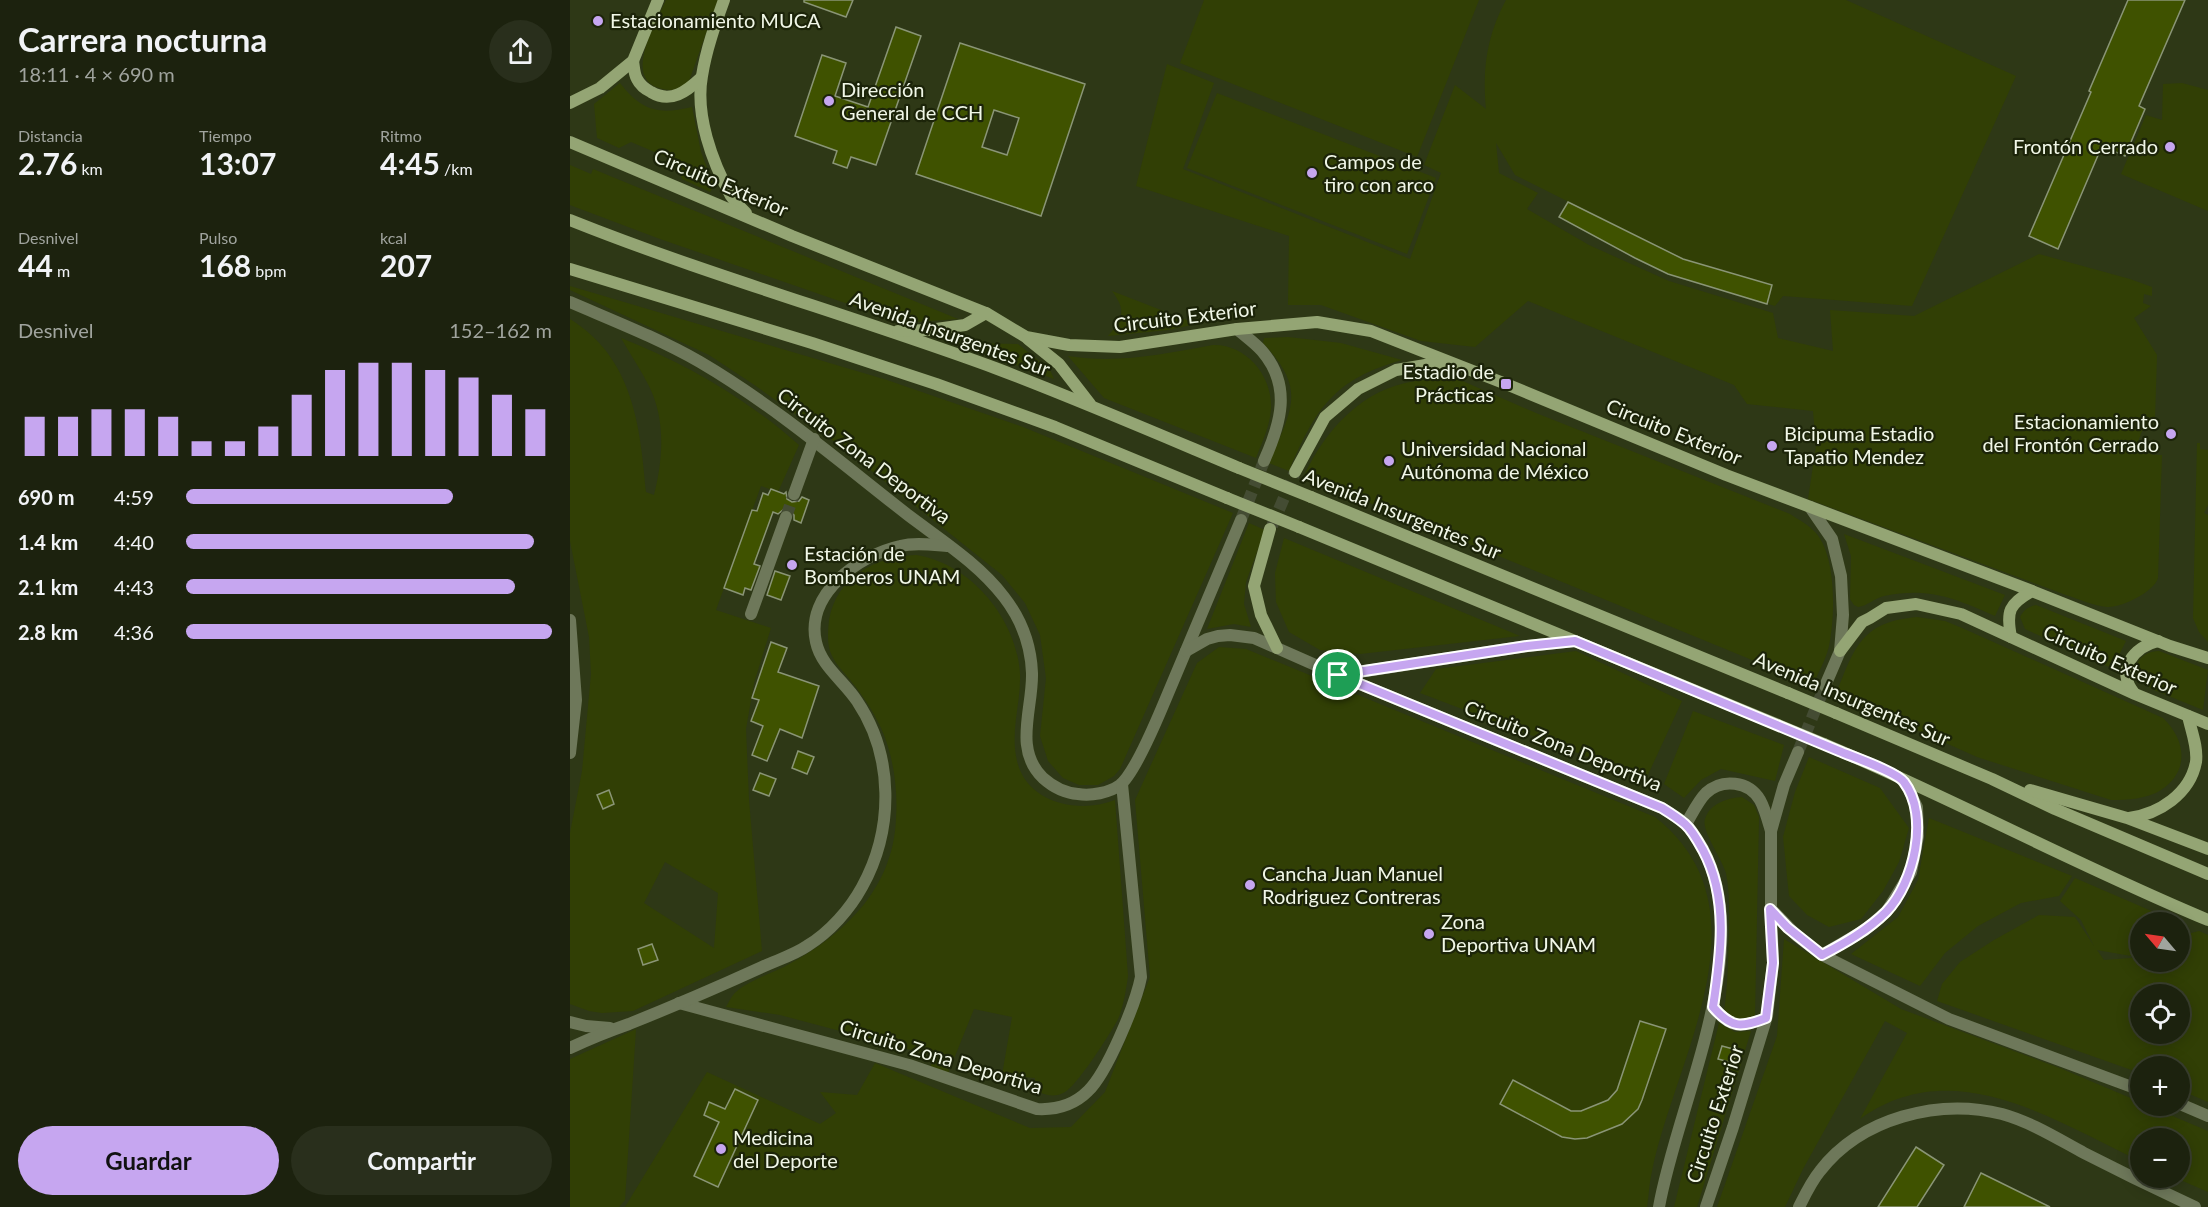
<!DOCTYPE html>
<html lang="es">
<head>
<meta charset="utf-8">
<style>
	body { margin:0; font-family:Lato,sans-serif; background:#292f1c; color:#f1f3f6; height:100vh; display:flex; flex-direction:column; font-size:22px; white-space:nowrap }
	* { box-sizing:border-box; margin:0 }
	p { font-size:20px; color:#a0a49e }
	.icon { flex:none; width:33px; height:33px; fill:none; stroke:currentColor; stroke-width:2; stroke-linecap:round; stroke-linejoin:round }
	.map { position:relative; flex:1; overflow:hidden }
	.side { display:flex; flex-direction:column; background:#1c220e; width:570px }
	.side>* { flex:none }
	.needle { width:39px; rotate:299deg }
	.controls { position:absolute; left:1560px; top:912px; display:grid; gap:12px }
	.controls a { display:grid; place-items:center; width:60px; height:60px; border-radius:50%; background:#1c220e; box-shadow:0 3px 15px #0003,0 0 0 2px #3a3f2e; font-size:30px }
	.pin { position:absolute; display:grid; place-items:center; width:51px; height:51px; color:#fff; margin:-26px; border:3px solid #fff; border-radius:50%; box-shadow:0 2px 6px #0007 }
	.round { display:grid; place-items:center; flex:none; width:63px; height:63px; border-radius:32px; background:#292f1c }
	.headline { display:flex; align-items:center; justify-content:space-between; height:102px; padding:0 18px }
	h1 { font-size:33px; font-weight:700; line-height:45px }
	.metrics { display:grid; grid-template-columns:repeat(3,1fr); gap:9px; height:102px; padding:6px 18px }
	.metrics div { display:grid; align-content:center }
	.metrics b { font-size:30px; font-weight:700 }
	.metrics small { font-size:16px; font-weight:400 }
	.metrics p { font-size:16px }
	.chart { height:168px; padding:12px 18px }
	.chart p { display:flex; justify-content:space-between }
	.chart svg { width:100%; height:108px; margin-top:6px; stroke:#c6a6f0; stroke-width:6 }
	.primary-button { display:flex; gap:12px; margin-top:auto; padding:12px 18px }
	.primary-button a { flex:1; height:69px; border-radius:36px; background:#c6a6f0; color:#111; font-size:24px; font-weight:700; line-height:69px; text-align:center }
	.primary-button a+a { background:#292f1c; color:#f1f3f6 }
	ul { padding:0 18px; list-style:none; font-size:20px }
	li { display:grid; grid-template-columns:96px 72px 1fr; align-items:center; height:45px }
	li i { height:15px; border-radius:8px; background:#c6a6f0 }
	main { display:flex; flex:1; min-height:0 }
	.map>svg:first-child { display:block }
	.built { fill:#2e3816; fill-rule:evenodd }
	.green { fill:#313f05; fill-rule:evenodd }
	.building { fill:#3f5200; stroke:#8a9576; stroke-width:1.5; fill-rule:evenodd }
	.lines { fill:none; stroke-linecap:round; stroke-linejoin:round }
	.street-tunnel { stroke:#444c33; stroke-width:12; stroke-dasharray:12 6; stroke-linecap:butt }
	.secondary-tunnel { stroke:#444c33; stroke-width:12; stroke-dasharray:12 6; stroke-linecap:butt }
	.street { stroke:#6e785a; stroke-width:12 }
	.secondary { stroke:#94a574; stroke-width:12 }
	.secondary-bridge { stroke:#94a574; stroke-width:12 }
	.route-casing { stroke:#fff; stroke-width:12 }
	.route { stroke:#c6a6f0; stroke-width:8 }
	.poi-dot { fill:#c6a6f0; stroke:#1c2409; stroke-width:2 }
	.labels { text-anchor:middle; stroke-width:4.5; stroke-linejoin:round; paint-order:stroke }
	.poi-label { font-size:20px; fill:#f1f7e7; stroke:#1c2409; text-anchor:start }
	.street-label { font-size:20px; fill:#f1f7e7; stroke:#1c2409 }
</style>
</head>
<body>
<main>
<section class="side">
<div class="headline"><div><h1>Carrera nocturna</h1><p>18:11 · 4 × 690 m</p></div><a class="round"><svg class="icon" aria-label="share" viewBox="0 0 24 24"><path d="M12 15V3M7 8l5-5 5 5M5 13v7h14v-7"/></svg></a></div>
<div class="metrics">
<div><p>Distancia</p><b>2.76<small> km</small></b></div>
<div><p>Tiempo</p><b>13:07</b></div>
<div><p>Ritmo</p><b>4:45<small> /km</small></b></div>
</div>
<div class="metrics">
<div><p>Desnivel</p><b>44<small> m</small></b></div>
<div><p>Pulso</p><b>168<small> bpm</small></b></div>
<div><p>kcal</p><b>207</b></div>
</div>
<div class="chart"><p><span>Desnivel</span>152–162 m</p>
<svg viewBox="0 0 160 44" preserveAspectRatio="none"><path d="M5 44V28M15 44V28M25 44V25M35 44V25M45 44V28M55 44V38M65 44V38M75 44V32M85 44V19M95 44V9M105 44V6M115 44V6M125 44V9M135 44V12M145 44V19M155 44V25"/></svg>
</div>
<ul>
<li><b>690 m</b>4:59<i style="width:73%"></i></li>
<li><b>1.4 km</b>4:40<i style="width:95%"></i></li>
<li><b>2.1 km</b>4:43<i style="width:90%"></i></li>
<li><b>2.8 km</b>4:36<i style="width:100%"></i></li>
</ul>
<div class="primary-button"><a>Guardar</a><a>Compartir</a></div>
</section>
<div class="map">
<svg width="1638" height="1207" viewBox="0 0 1638 1207">
	<rect width="100%" height="100%" fill="#262e13"/>
	<path class="built" d="M0 0H1638V1207H0ZM1570 922H1610V962H1570ZM1570 994H1610V1034H1570ZM1570 1066H1610V1106H1570ZM1570 1138H1610V1178H1570Z"/>
	<g class="green">
		<path d="M96 0H148L119 81C109 90 102 92 89 88 53 77 87 21 96 0Z"/>
		<path d="M634 0H909L847 157 610 63Z"/>
		<path d="M936 0H1276L1446 76 1342 306 1213 296 1205 306 1098 274 989 217 997 201 945 175 926 143 929 173 968 193 957 209 1019 245 1099 281 1203 313 1208 338 1263 351 1260 310 1344 316 1469 254 1560 279 1582 287V296L1574 294 1573 303 1581 306 1564 318 1587 355 1585 418 1572 431 1568 442C1572 454 1580 455 1592 455L1588 578C1584 592 1551 608 1537 607 1524 606 1509 599 1496 595L1238 499 1246 446 1243 411 1177 404 1164 385 958 301 905 347 851 341 751 305H718L719 236 566 186 597 64 644 83 613 169 840 259 871 173 854 165 885 85 916 109C912 69 917 35 936 0Z"/>
		<path d="M50 83C72 111 88 115 122 107L131 152 144 186 140 192 112 179 106 161 61 142 49 148 27 138 24 104Z"/>
		<path d="M1612 83 1638 90V211L1551 174 1576 115 1592 120 1593 84Z"/>
		<path d="M647 93 866 178 837 254 617 168Z"/>
		<path d="M0 165 21 174 23 169 388 319 333 323 90 239 5 207 0 205Z"/>
		<path d="M0 286 317 380 453 427 663 513 550 769 544 776 528 785H509L493 778 478 761 470 736 476 678 470 635 455 603 432 575 269 445 183 384 139 355 0 290Z"/>
		<path d="M542 291 627 324 598 330 538 336C554 318 556 310 542 291Z"/>
		<path d="M0 319C63 358 70 425 76 492L84 495C93 459 96 420 79 386 71 370 60 354 51 338 100 357 147 382 189 413 203 422 216 434 229 445L208 492 191 486 146 610 201 628 184 683 176 729 179 800 192 951 63 1011 32 1013 19 1011 0 1004V833L12 771 21 674 19 637 0 541ZM95 862 148 893 144 948 74 903Z"/>
		<path d="M718 337 771 343 832 360C764 379 745 409 719 471L699 463C721 410 738 390 693 343L694 338Z"/>
		<path d="M388 343 448 344 480 370 484 379Z"/>
		<path d="M643 345C676 344 703 376 701 409 700 426 692 442 686 458L534 398 498 356C547 364 594 354 643 345Z"/>
		<path d="M888 379 966 413 1220 514C1229 520 1239 525 1246 533 1267 558 1265 617 1259 646 1256 659 1248 673 1243 685L734 476C755 430 793 388 846 381 859 379 874 380 888 379Z"/>
		<path d="M1627 443H1630V449L1638 450V505L1634 513 1638 515V642L1629 632 1623 618Z"/>
		<path d="M679 523 695 530 676 582 674 604 681 627 664 624 637 629Z"/>
		<path d="M1274 534 1435 595 1425 616C1384 598 1359 587 1314 596 1305 598 1297 606 1288 607L1284 605 1280 599 1281 556Z"/>
		<path d="M714 538 950 636 790 654 750 650 719 632 706 602 705 573Z"/>
		<path d="M346 555C400 563 447 619 450 674 451 702 441 728 446 756 453 802 507 815 545 800L558 976C556 990 554 1003 549 1017 543 1030 507 1086 495 1092 485 1098 474 1096 465 1089V1078L432 1075 442 1017 404 1009 377 1076 360 1069 364 1056 210 1015 156 1007C159 1002 162 995 166 992 175 983 201 973 214 967 273 936 323 890 326 819 328 791 324 761 314 735 306 715 294 697 281 681 273 671 264 663 260 651 257 641 258 630 259 620 267 576 306 557 346 555Z"/>
		<path d="M1466 605 1556 641 1545 663 1546 670 1455 629 1450 617C1454 610 1458 607 1466 605Z"/>
		<path d="M1347 617 1375 621 1392 628 1593 718C1616 740 1620 771 1591 790 1578 799 1556 800 1541 800L1407 757 1266 694C1285 647 1291 622 1347 617Z"/>
		<path d="M649 647 676 649 1085 817C1202 909 1105 1058 1082 1171 1079 1183 1079 1195 1077 1207H55L137 1072 250 1124 266 1113 250 1092 287 1095 305 1063 460 1128 501 1127 535 1092 580 977 565 800 627 663Z"/>
		<path d="M1006 651 1112 701 1076 779 850 693 866 669Z"/>
		<path d="M1589 651 1638 670 1633 710 1584 690 1568 680C1562 663 1571 652 1589 651Z"/>
		<path d="M1123 711 1214 745 1205 781 1151 769 1131 780 1114 798 1094 784Z"/>
		<path d="M1239 757 1310 788 1339 828 1329 862 1313 891 1291 919 1259 927 1237 915 1219 896 1213 837 1225 792Z"/>
		<path d="M1172 797 1184 805 1189 817 1185 1015 1182 1018 1168 1020 1154 1012C1158 986 1158 960 1159 933 1159 913 1160 893 1156 873 1152 859 1131 830 1135 819 1140 803 1158 798 1172 797Z"/>
		<path d="M1359 818 1502 876 1489 896 1451 903 1408 926 1375 953 1350 986 1281 954 1328 917 1348 880Z"/>
		<path d="M1505 878 1607 922H1570V951L1561 956 1527 950 1534 960 1561 958 1570 953V962H1610V936L1629 931 1638 935V1102L1610 1090V1066H1570V1073L1367 1001 1372 984 1390 962 1424 940 1469 915 1505 917 1524 946 1511 920 1490 901ZM1610 994V1034H1570V994Z"/>
		<path d="M1214 939 1331 1009 1492 1069 1570 1102V1106H1579L1638 1131V1192L1606 1178H1610V1138H1570V1161C1483 1120 1383 1052 1290 1119L1337 1033 1315 1021 1233 1169 1215 1207H1147L1207 1036Z"/>
		<path d="M1149 1023 1165 1032 1181 1031 1127 1207H1104Z"/>
		<path d="M66 1029 55 1200 49 1207H0V1059Z"/>
	</g>
	<g class="building">
		<path d="M234 0H283L276 17 234 2Z"/>
		<path d="M1558 0H1615L1569 106 1575 109 1555 156 1532 146 1488 249 1459 236 1521 92 1519 91Z"/>
		<path d="M326 27 351 36 306 165 281 157 277 168 263 163 267 151 225 136 252 55 276 63 265 96 298 107Z"/>
		<path d="M390 43 515 84 471 216 346 174ZM424 110 449 118 437 155 412 147Z"/>
		<path d="M998 202 1113 259 1202 285 1197 304 1098 274 1065 258 989 217Z"/>
		<path d="M201 489 214 494 216 492 217 499 222 502 229 501 232 497 239 500 231 523 224 520V515L219 510 214 509 208 514 203 512 184 564 190 566 181 590 175 588 173 595 154 588 182 510 187 511 193 493 198 495Z"/>
		<path d="M205 571 220 576 211 600 197 595Z"/>
		<path d="M201 642 217 648 208 672 249 686 232 738 210 729 197 761 182 755 193 726 181 721 189 700 182 698Z"/>
		<path d="M228 751 244 757 237 774 222 768Z"/>
		<path d="M190 773 206 779 199 796 183 790Z"/>
		<path d="M39 790 44 804 33 809 27 795Z"/>
		<path d="M82 944 88 960 73 965 68 949Z"/>
		<path d="M1070 1021 1096 1029 1072 1100 1068 1109 1052 1124 1017 1138 1005 1139 992 1137 930 1104 943 1080 1001 1111H1011L1038 1100 1047 1090Z"/>
		<path d="M1152 1046 1167 1050 1163 1063 1148 1059Z"/>
		<path d="M165 1089 188 1100 148 1187 124 1176 149 1122 134 1115 139 1102 155 1109Z"/>
		<path d="M1346 1147 1374 1165 1347 1207H1308Z"/>
		<path d="M1411 1173 1480 1207H1394Z"/>
	</g>
	<g class="lines">
		<g class="street-tunnel">
			<path d="M216 517 224 494"/>
			<path d="M671 520 694 461"/>
			<path d="M1228 752 1255 686"/>
		</g>
		<path class="secondary-tunnel" d="M702 526 725 472"/>
		<g class="street">
			<path d="M0 302C44 321 88 338 130 362 205 406 270 462 338 515 371 540 409 564 434 597 451 619 461 646 462 673 463 709 443 749 473 778 483 787 495 793 508 794 521 796 539 793 550 785 565 773 586 722 594 703 620 642 645 581 671 520"/>
			<path d="M667 329C675 336 685 343 692 351 722 386 711 423 694 461"/>
			<path d="M224 494 244 439"/>
			<path d="M1240 507 1262 539 1271 576 1273 615 1270 651 1255 686"/>
			<path d="M181 614 216 517"/>
			<path d="M0 620 6 700 0 753"/>
			<path d="M616 651 637 639 648 636 660 635 684 638 768 675 1092 808C1100 813 1108 818 1115 823 1122 830 1128 841 1133 849 1187 950 1107 1103 1089 1207"/>
			<path d="M770 675 957 646 1005 641"/>
			<path d="M1116 824C1122 814 1128 801 1136 793 1152 778 1179 781 1190 800 1195 809 1198 821 1201 831"/>
			<path d="M1201 909 1227 936 1252 955 1379 1019 1570 1090"/>
			<path d="M1252 955 1295 930 1317 911 1341 872 1348 836 1347 807 1334 780"/>
			<path d="M109 1003 339 1065 467 1109C486 1110 504 1105 518 1091 537 1073 566 1003 571 977L552 784"/>
			<path d="M1143 1007C1161 1029 1171 1028 1196 1018"/>
			<path d="M0 1022 16 1026 40 1028"/>
			<path d="M0 1048C19 1039 39 1031 59 1024 104 1006 148 987 192 967 207 960 224 955 237 946 260 932 280 909 292 887 324 829 324 756 287 701 274 681 251 666 246 642 235 594 289 555 330 546 346 542 363 545 379 546"/>
			<path d="M1610 1104 1638 1116"/>
			<path d="M1136 1207 1163 1127 1197 1016 1203 963 1201 909V831L1214 785 1228 752"/>
			<path d="M1229 1207C1235 1195 1241 1182 1250 1171 1291 1118 1368 1098 1432 1114 1461 1122 1488 1139 1514 1153 1551 1172 1588 1190 1625 1207"/>
		</g>
		<g class="secondary">
			<path d="M154 0C145 25 136 50 132 76 125 115 142 162 161 196 165 202 171 208 176 213"/>
			<path d="M63 61C64 66 64 74 67 79 70 85 75 89 81 92 101 104 117 91 131 78"/>
			<path d="M0 103 30 88 63 61 88 0"/>
			<path d="M0 142 222 236 416 313 456 337 499 345 550 347 667 329 747 322 801 331 936 384 1156 475 1462 591 1600 646 1638 658"/>
			<path d="M0 220C140 276 284 316 425 368 507 399 588 434 669 468"/>
			<path d="M0 269 242 343 366 384 485 427 657 498"/>
			<path d="M328 331 359 330 395 325 416 313"/>
			<path d="M458 339 489 364 520 404"/>
			<path d="M725 472 755 417 788 389 826 370 873 362"/>
			<path d="M741 497 1218 693"/>
			<path d="M729 527 1208 725"/>
			<path d="M700 529 684 586 691 615 707 648"/>
			<path d="M1441 637C1436 611 1439 604 1462 591"/>
			<path d="M1270 651 1292 622 1300 618 1316 608 1346 604 1391 614 1565 694 1638 724"/>
			<path d="M1564 693C1545 670 1564 647 1588 641"/>
			<path d="M1266 713 1422 779 1485 809 1638 874"/>
			<path d="M1254 744C1384 799 1508 866 1638 920"/>
			<path d="M1460 790 1557 818 1638 849"/>
			<path d="M1559 818C1589 814 1620 794 1626 762 1628 747 1621 730 1618 716"/>
		</g>
		<g class="secondary-bridge">
			<path d="M669 468 741 497"/>
			<path d="M657 498 729 527"/>
			<path d="M1218 693 1266 713"/>
			<path d="M1208 725 1254 744"/>
		</g>
	</g>
	<g class="lines">
		<g class="route-casing">
			<path id="route" d="M1005 641C1093 678 1182 714 1269 751 1283 757 1327 772 1334 782 1360 816 1344 883 1316 912 1298 930 1275 943 1252 955L1218 928 1200 909 1203 963 1196 1018C1171 1028 1161 1028 1143 1007 1151 955 1159 898 1133 850 1128 841 1122 830 1115 824 1108 818 1100 813 1092 808L768 675 957 646Z"/>
		</g>
		<use href="#route" class="route"/>
	</g>
	<g class="poi-dot">
		<circle cx="28" cy="21" r="6"/>
		<circle cx="259" cy="101" r="6"/>
		<circle cx="1600" cy="147" r="6"/>
		<circle cx="742" cy="173" r="6"/>
		<rect x="930" y="378" width="12" height="12" rx="3"/>
		<circle cx="1601" cy="434" r="6"/>
		<circle cx="1202" cy="446" r="6"/>
		<circle cx="819" cy="461" r="6"/>
		<circle cx="222" cy="565" r="6"/>
		<circle cx="680" cy="885" r="6"/>
		<circle cx="859" cy="934" r="6"/>
		<circle cx="151" cy="1149" r="6"/>
	</g>
	<g class="labels">
		<g class="poi-label">
			<text x="40" y="28">Estacionamiento MUCA</text>
			<text x="271" y="97">Dirección<tspan x="271" dy="23">General de CCH</tspan></text>
			<text x="1588" y="154" text-anchor="end">Frontón Cerrado</text>
			<text x="754" y="169">Campos de<tspan x="754" dy="23">tiro con arco</tspan></text>
			<text x="924" y="379" text-anchor="end">Estadio de<tspan x="924" dy="23">Prácticas</tspan></text>
			<text x="1589" y="429" text-anchor="end">Estacionamiento<tspan x="1589" dy="23">del Frontón Cerrado</tspan></text>
			<text x="1214" y="441">Bicipuma Estadio<tspan x="1214" dy="23">Tapatio Mendez</tspan></text>
			<text x="831" y="456">Universidad Nacional<tspan x="831" dy="23">Autónoma de México</tspan></text>
			<text x="234" y="561">Estación de<tspan x="234" dy="23">Bomberos UNAM</tspan></text>
			<text x="692" y="881">Cancha Juan Manuel<tspan x="692" dy="23">Rodriguez Contreras</tspan></text>
			<text x="871" y="929">Zona<tspan x="871" dy="23">Deportiva UNAM</tspan></text>
			<text x="163" y="1145">Medicina<tspan x="163" dy="23">del Deporte</tspan></text>
		</g>
		<g class="street-label">
			<text transform="translate(151 183) rotate(23)" y="7">Circuito Exterior</text>
			<text transform="translate(615 317) rotate(-7)" y="7">Circuito Exterior</text>
			<text transform="translate(380 334) rotate(20)" y="7">Avenida Insurgentes Sur</text>
			<text transform="translate(1104 432) rotate(22)" y="7">Circuito Exterior</text>
			<text transform="translate(294 456) rotate(37)" y="7">Circuito Zona Deportiva</text>
			<text transform="translate(832 514) rotate(22)" y="7">Avenida Insurgentes Sur</text>
			<text transform="translate(1540 660) rotate(24)" y="7">Circuito Exterior</text>
			<text transform="translate(1282 699) rotate(23)" y="7">Avenida Insurgentes Sur</text>
			<text transform="translate(993 746) rotate(22)" y="7">Circuito Zona Deportiva</text>
			<text transform="translate(371 1057) rotate(17)" y="7">Circuito Zona Deportiva</text>
			<text transform="translate(1145 1114) rotate(-72)" y="7">Circuito Exterior</text>
		</g>
	</g>
</svg>
<div class="controls">
<a><svg class="needle" viewBox="-14 -14 28 28"><path d="M0-13l5 13h-10z" fill="#e53935"/><path d="M0 13l5-13h-10z" fill="#a0a49e"/></svg></a>
<a><svg class="icon" aria-label="locate" viewBox="0 0 24 24"><circle cx="12" cy="12" r="6"/><path d="M12 2v4M12 18v4M2 12h4M18 12h4"/></svg></a>
<a>+</a>
<a>−</a>
</div>
<div class="pin" style="left:768px;top:675px;background:#1e9e55"><svg class="icon" aria-label="arrive" viewBox="0 0 24 24"><path d="M6 21V4h12l-3 4 3 4H6"/></svg></div>
</div>
</main>
</body>
</html>
